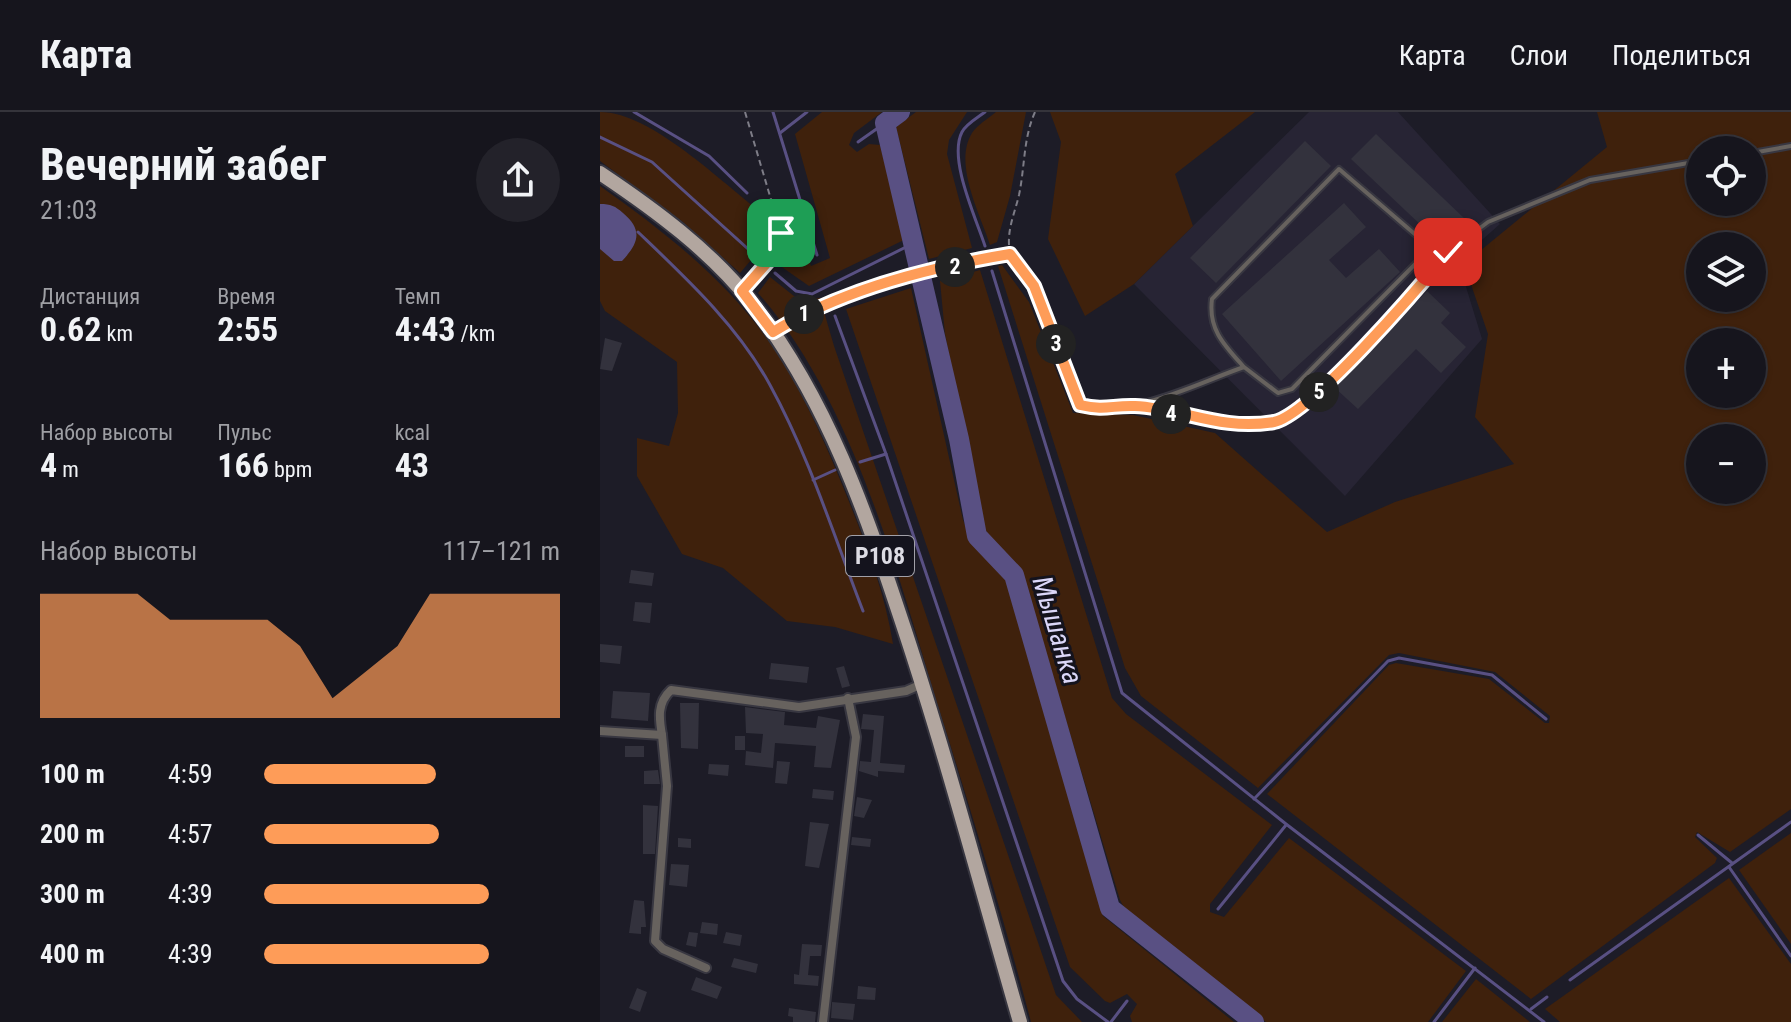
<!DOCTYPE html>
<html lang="ru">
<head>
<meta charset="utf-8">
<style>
	body { margin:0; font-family:"Roboto Condensed",sans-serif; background:#23222a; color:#f1f3f6; height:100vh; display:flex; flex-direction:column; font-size:30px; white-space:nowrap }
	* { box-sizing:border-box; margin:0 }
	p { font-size:26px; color:#9e9fa4 }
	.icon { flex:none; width:44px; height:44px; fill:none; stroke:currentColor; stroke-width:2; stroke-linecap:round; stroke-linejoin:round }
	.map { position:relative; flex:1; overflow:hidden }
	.details { display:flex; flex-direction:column; background:#16151d; width:600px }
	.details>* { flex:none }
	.tools { position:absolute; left:1086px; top:24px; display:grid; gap:16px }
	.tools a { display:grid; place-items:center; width:80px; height:80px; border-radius:50%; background:#16151d; box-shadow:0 2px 6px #0004,0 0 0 2px #35343b; font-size:40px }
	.pin { position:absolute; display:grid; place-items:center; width:68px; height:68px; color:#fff; margin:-34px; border-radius:16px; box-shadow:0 4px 12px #0006 }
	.km { position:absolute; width:40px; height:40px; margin:-20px; border-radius:50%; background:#222; color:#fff; font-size:22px; line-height:40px; text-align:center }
	.round { display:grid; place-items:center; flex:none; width:84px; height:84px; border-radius:42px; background:#23222a }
	.summary { display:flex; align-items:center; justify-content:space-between; height:136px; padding:0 40px }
	h1 { font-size:44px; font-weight:700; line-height:60px }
	.metrics { display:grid; grid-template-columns:repeat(3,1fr); gap:12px; height:136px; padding:8px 40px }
	.metrics div { display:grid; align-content:center }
	.metrics b { font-size:34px; font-weight:700 }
	.metrics small { font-size:22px; font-weight:400 }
	.metrics p { font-size:22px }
	.chart { height:224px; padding:16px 40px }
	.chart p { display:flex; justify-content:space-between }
	.chart svg { width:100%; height:144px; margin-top:8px; fill:#fe9c58; opacity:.7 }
	ul { padding:0 40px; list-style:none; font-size:26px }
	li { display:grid; grid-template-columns:128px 96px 1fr; align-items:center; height:60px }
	li i { height:20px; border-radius:10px; background:#fe9c58 }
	header { display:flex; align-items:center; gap:48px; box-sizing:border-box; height:112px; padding:0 40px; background:#16151d; border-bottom:2px solid #35343b }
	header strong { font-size:38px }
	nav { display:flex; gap:44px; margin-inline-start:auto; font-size:28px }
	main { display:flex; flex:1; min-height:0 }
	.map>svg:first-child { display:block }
	.built { fill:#272434 }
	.green { fill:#3f210c; fill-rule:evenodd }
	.water { fill:#595083 }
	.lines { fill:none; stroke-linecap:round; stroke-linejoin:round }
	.stream { stroke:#595083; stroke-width:3 }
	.river { stroke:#595083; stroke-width:20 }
	.building { fill:#33323d }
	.service-casing { stroke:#383741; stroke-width:8 }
	.minor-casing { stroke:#383741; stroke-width:12 }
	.primary-casing { stroke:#383741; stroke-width:18 }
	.path { stroke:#7e7d87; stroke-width:2; stroke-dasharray:6 4; stroke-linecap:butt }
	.service { stroke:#67625e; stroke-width:4 }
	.minor { stroke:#67625e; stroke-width:8 }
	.primary { stroke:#b2a69f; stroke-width:14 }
	.route-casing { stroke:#fff; stroke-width:16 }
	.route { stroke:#fe9c58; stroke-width:10 }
	.labels { text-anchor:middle; stroke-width:6; stroke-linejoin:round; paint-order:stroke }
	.shield { fill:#14131d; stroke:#a1a0a8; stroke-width:2 }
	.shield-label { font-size:24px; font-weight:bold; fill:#dddce4 }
	.water-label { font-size:28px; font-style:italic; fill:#dbd7f8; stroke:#14131d }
</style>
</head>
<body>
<header>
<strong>Карта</strong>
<nav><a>Карта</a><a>Слои</a><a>Поделиться</a></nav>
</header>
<main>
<section class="details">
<div class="summary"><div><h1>Вечерний забег</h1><p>21:03</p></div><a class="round"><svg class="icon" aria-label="share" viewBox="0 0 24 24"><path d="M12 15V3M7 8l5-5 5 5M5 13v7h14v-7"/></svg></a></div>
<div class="metrics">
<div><p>Дистанция</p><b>0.62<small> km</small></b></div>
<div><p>Время</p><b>2:55</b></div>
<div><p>Темп</p><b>4:43<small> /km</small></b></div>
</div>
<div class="metrics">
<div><p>Набор высоты</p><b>4<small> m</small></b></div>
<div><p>Пульс</p><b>166<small> bpm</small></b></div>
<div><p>kcal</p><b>43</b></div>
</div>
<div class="chart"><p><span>Набор высоты</span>117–121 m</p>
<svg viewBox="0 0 160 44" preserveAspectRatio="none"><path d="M0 44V6L10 6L20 6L30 6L40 14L50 14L60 14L70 14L80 22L90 38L100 30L110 22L120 6L130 6L140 6L150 6L160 6V44z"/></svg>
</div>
<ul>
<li><b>100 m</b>4:59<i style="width:58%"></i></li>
<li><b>200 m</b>4:57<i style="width:59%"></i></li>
<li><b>300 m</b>4:39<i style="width:76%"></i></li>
<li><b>400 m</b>4:39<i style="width:76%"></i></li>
</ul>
</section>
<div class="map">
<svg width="1191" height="910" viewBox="0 0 1191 910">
	<rect width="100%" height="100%" fill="#1d1c27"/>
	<path class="built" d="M709 0H798L900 112 858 149 882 227 745 384 534 172Z"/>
	<g class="green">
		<path d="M0 0C52 0 124 73 166 104L164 133 140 161 83 110 0 49Z"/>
		<path d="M222 0H282L254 21 249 33 257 40 269 32 280 33 304 128 209 174 179 153 192 123 202 130 211 154 230 146 195 22Z"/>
		<path d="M316 0H367L349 28 347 42 372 136 329 147 296 15Z"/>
		<path d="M396 0H426L410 84 397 130 390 133C380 101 353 52 372 21 377 13 389 6 396 0Z"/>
		<path d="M450 0H655L575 62 593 114 534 172 485 204 448 127 461 30Z"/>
		<path d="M997 0H1191V697L1130 740 1097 720 1095 725 1117 746 1115 751 931 887 667 682 789 553 796 551 889 567 945 611H949L950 604 895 560 799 541 789 543 658 676 541 584 525 556 398 154 402 153 429 190 473 301 533 303 615 321 727 420 795 390 914 352 875 305 888 222 864 152 1007 35ZM1100 38H1152V90H1100ZM1100 134H1152V186H1100ZM1100 230H1152V282H1100ZM1100 326H1152V378H1100Z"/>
		<path d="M0 74C65 120 132 172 176 240 206 286 228 337 248 387 267 435 285 481 293 532L235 515 187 509 123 456 82 442 37 364V326L69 334 78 301 77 250 5 199 0 189Z"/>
		<path d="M380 158 512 586 526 602 672 713 610 792V800L624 805 689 726 866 859 828 910H666L527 801 520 788 422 462 390 428 384 414 345 222 340 169Z"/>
		<path d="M170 165 199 188 220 186 234 234 456 883 482 910H431C402 800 369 692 335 584 295 452 250 285 158 181Z"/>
		<path d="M311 176 363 408 372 431 409 472 503 804 634 910H532L530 904 537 892 527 882 510 891 505 889 470 855 246 197Z"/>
		<path d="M1191 721V832L1139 758Z"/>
		<path d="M1129 766 1191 852V910H960L945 897Z"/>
		<path d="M876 867 930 910H842Z"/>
	</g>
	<path class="water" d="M0 92C11 92 15 94 23 101 43 118 39 131 22 149H14L0 137Z"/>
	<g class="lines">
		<g class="stream">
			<path d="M34 0 109 44 147 81"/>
			<path d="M173 0 217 143"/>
			<path d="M385 0C377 6 366 12 362 20 348 47 376 106 385 134"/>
			<path d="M180 21 207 0"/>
			<path d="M0 25 52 50 157 145"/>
			<path d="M258 30 285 11"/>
			<path d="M38 120C86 166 138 214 170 273 209 344 234 424 263 499"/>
			<path d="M392 159 522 581 686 712 944 910"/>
			<path d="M175 161 196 179 212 182 314 131"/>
			<path d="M235 204 286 342 463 869 477 887 508 910"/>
			<path d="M260 350 286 342"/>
			<path d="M213 368 235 358"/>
			<path d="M654 687 788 549 799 546 892 563 946 607"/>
			<path d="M1098 723 1132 751"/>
			<path d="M1129 755 1191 844"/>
			<path d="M618 797 686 713"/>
			<path d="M970 868 1191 710"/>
			<path d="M931 897 947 885"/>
			<path d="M511 910 527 889"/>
			<path d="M834 910 875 856"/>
		</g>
		<path class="river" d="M300 0 285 11 359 327 377 424 414 463 510 796 654 910"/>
	</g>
	<g class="building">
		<path d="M776 22 866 108 842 133 751 47Z"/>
		<path d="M705 29 731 54 616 171 590 146Z"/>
		<path d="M744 91 766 115 729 148 746 166 779 137 800 160 681 269 622 202Z"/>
		<path d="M827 179 850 201 841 211 866 235 841 261 816 237 758 297 734 275Z"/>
		<path d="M5 226 22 231 12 259 0 257Z"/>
		<path d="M31 458 54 461 52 474 29 471Z"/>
		<path d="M35 490 52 491 50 511 33 509Z"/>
		<path d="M0 532 22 534 20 552 0 550Z"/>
		<path d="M171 551 209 555 207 571 169 567Z"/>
		<path d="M244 554 250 574 242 576 236 556Z"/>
		<path d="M13 579 50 581 48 609 11 606Z"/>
		<path d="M80 591H99L98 637 81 636Z"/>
		<path d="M145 595 185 600 184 613 216 616 218 604 240 608 231 656 214 655 216 634 175 631 173 656 145 653 146 639 161 641 163 622 146 621Z"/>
		<path d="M263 602 284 604 280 651 305 653 304 661 278 659V665L259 659 260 649 271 650 274 618 261 617Z"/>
		<rect x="135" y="624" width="10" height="14"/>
		<rect x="25" y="634" width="19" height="11"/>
		<path d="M177 649 190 650 187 672 175 671Z"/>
		<path d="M109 652 129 653 128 664 108 662Z"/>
		<path d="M58 658 60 672H44V659Z"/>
		<path d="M213 677 234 679 233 688 212 686Z"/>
		<path d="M257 685 272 688 264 706 254 704Z"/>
		<path d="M43 693 58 694 55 742H43Z"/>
		<path d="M210 710 229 712 219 756 205 754Z"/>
		<path d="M252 725 271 727 270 735 251 733Z"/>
		<path d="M78 726 91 727V736L78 735Z"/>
		<path d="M71 752 89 753 87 775 69 773Z"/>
		<path d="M34 788 44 789 46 815H41V822L29 821Z"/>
		<path d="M102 810 118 812 117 823 100 821Z"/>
		<path d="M89 820 98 821 96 835 86 833Z"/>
		<path d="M126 820 142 823 140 834 123 831Z"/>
		<path d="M202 832 222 833 221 844H210L208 863 219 864 218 874 194 872V862L199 863Z"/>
		<path d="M134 846 158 852 156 861 131 855Z"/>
		<path d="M96 865 122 875 117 887 91 878Z"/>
		<path d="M258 874 276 876 275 888 257 887Z"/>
		<path d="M37 876 47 880 40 900 29 896Z"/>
		<path d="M232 890 255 892 253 908 231 906Z"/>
		<path d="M189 896 216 900 215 910H193V905L188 904Z"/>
	</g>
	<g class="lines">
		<g class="service-casing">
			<g id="service">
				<path d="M1152 41 1191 34"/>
				<path d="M176 218C241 178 335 155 410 142L434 174 480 293C536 305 592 273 644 255L678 281 692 277 831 136 843 147"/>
				<path d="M643 254C624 233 608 217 612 187L739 57 831 136"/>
				<path d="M535 294 613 311 676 310 715 283 816 180 848 140 888 110 990 68 1100 49"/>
			</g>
		</g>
		<g class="minor-casing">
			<g id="minor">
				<path d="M0 619 62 623C59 606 57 591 71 578L199 595 306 579 322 572"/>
				<path d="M62 623 67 674 55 829 63 837 106 856"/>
				<path d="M223 910 256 625 248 586"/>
			</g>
		</g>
		<g class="primary-casing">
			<path id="primary" d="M0 61C54 97 111 139 151 190 227 286 266 401 304 516 347 646 382 779 420 910"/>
		</g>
		<g class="path">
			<path d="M145 0 181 121 173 144 149 171"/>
			<path d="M409 133C408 115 415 100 419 83 425 55 423 27 435 0"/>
		</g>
		<use href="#service" class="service"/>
		<use href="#minor" class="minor"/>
		<use href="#primary" class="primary"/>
	</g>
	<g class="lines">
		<g class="route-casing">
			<path id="route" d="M181 121 173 144 142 179 173 220C241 178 331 155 410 142L434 174 480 293C506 299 512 293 535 294 582 296 620 319 674 310 710 303 821 173 848 140"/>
		</g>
		<use href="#route" class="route"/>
	</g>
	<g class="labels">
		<rect class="shield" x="246" y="424" width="68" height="40" rx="6"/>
		<g class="shield-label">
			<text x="280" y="452">Р108</text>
		</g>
		<g class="water-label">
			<text transform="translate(458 518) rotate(73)" y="10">Мышанка</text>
		</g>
	</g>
</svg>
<div class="tools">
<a><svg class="icon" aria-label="locate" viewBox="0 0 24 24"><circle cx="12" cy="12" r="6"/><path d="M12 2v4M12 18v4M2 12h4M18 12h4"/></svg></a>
<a><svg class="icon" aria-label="layers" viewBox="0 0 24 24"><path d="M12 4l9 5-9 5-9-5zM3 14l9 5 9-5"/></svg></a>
<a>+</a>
<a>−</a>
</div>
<div class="pin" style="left:181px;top:121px;background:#1e9e55"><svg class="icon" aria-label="arrive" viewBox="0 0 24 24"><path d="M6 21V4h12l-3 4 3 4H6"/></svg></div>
<div class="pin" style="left:848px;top:140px;background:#d93025"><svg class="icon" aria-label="check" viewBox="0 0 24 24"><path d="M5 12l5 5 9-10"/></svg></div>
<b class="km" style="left:204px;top:202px">1</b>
<b class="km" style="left:355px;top:155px">2</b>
<b class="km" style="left:456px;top:232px">3</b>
<b class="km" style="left:571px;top:302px">4</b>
<b class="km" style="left:719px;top:280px">5</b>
</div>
</main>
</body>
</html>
